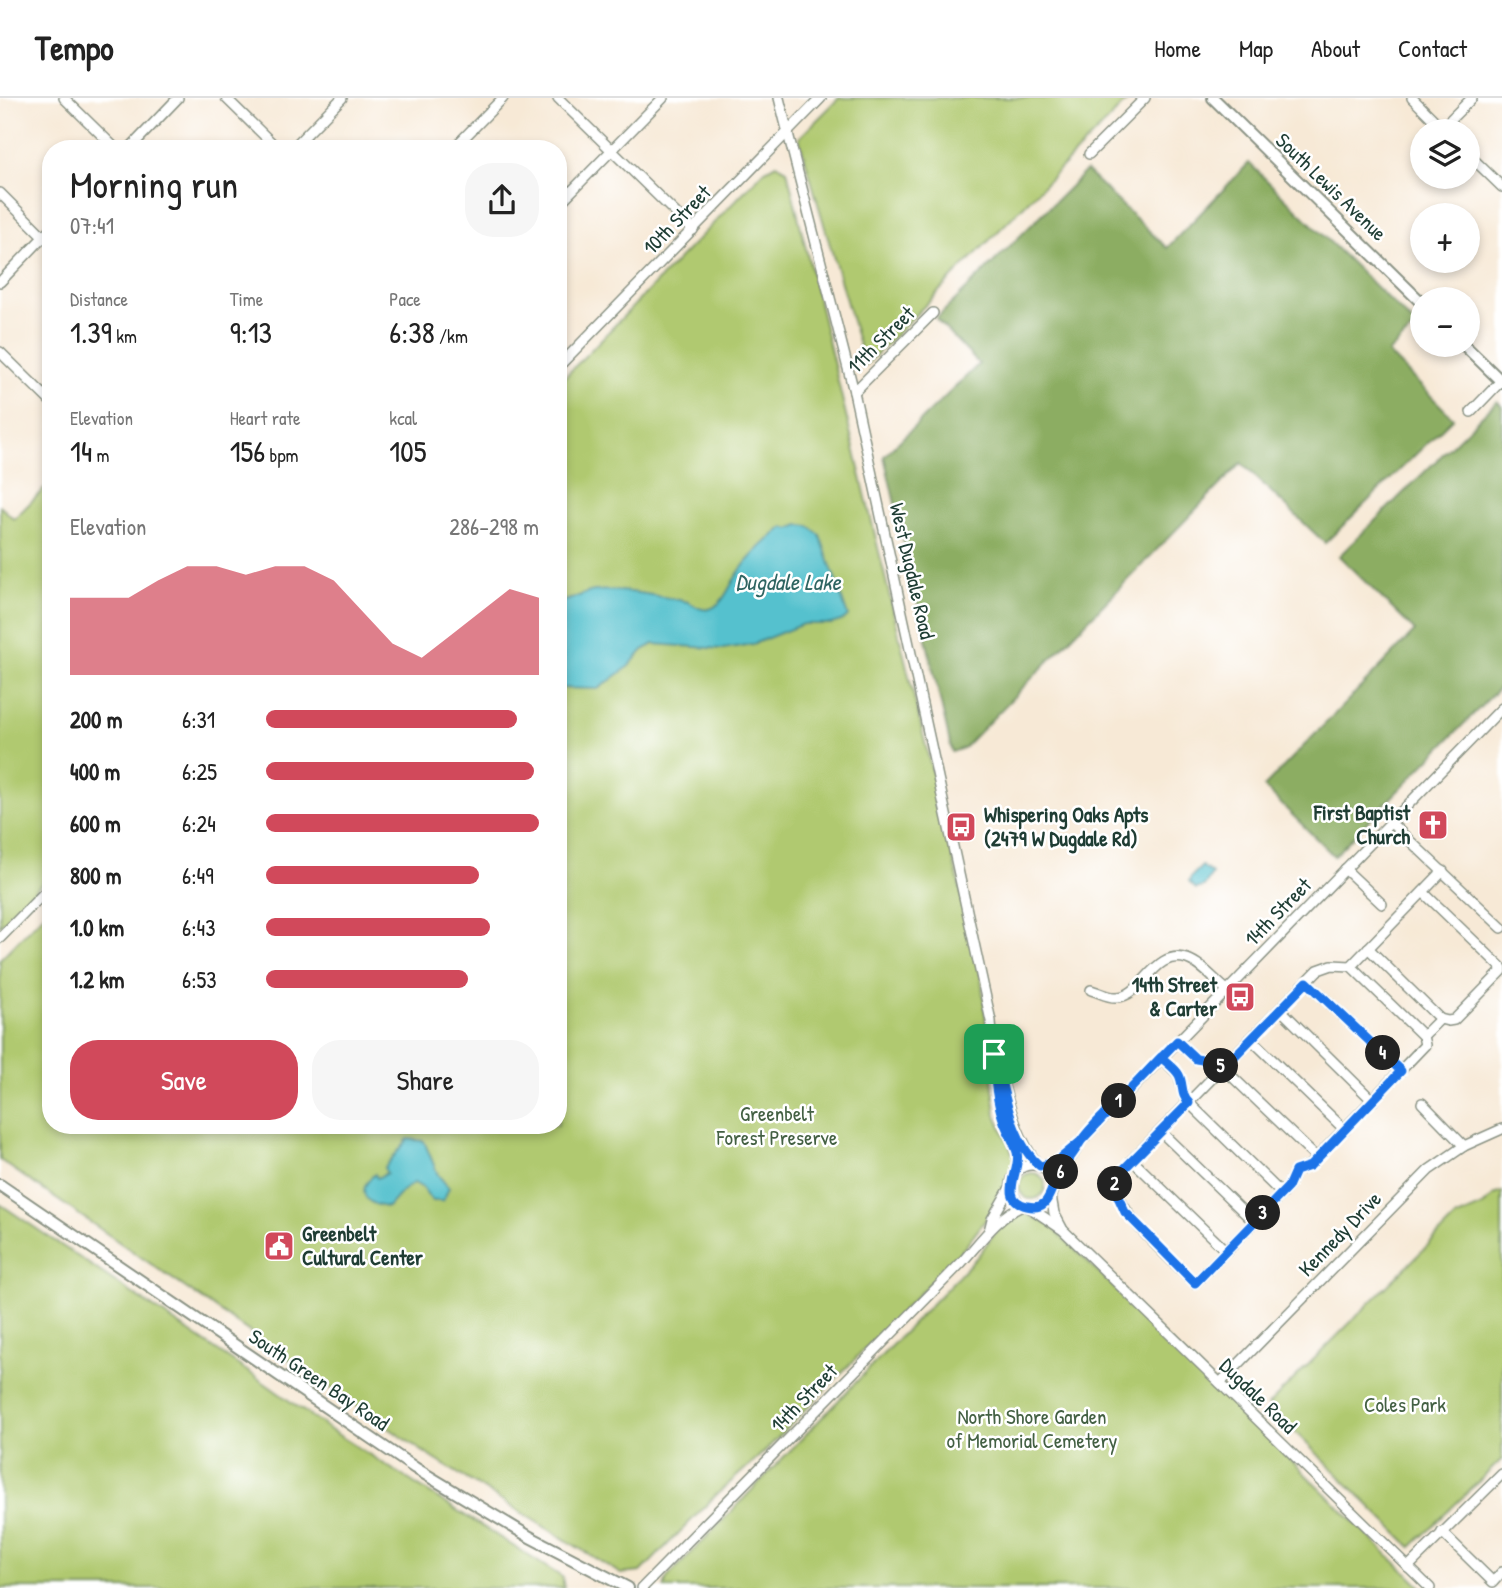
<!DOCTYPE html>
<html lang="en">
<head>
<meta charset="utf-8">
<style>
	body { margin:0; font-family:"Patrick Hand",sans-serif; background:#f6f6f6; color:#222; height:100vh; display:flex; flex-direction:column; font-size:26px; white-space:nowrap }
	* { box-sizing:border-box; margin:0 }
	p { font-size:23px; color:#767676 }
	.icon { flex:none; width:38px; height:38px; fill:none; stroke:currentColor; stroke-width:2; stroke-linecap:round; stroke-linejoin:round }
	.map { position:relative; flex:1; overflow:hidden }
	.details { position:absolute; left:42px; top:42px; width:525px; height:994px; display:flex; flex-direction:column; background:#fff; border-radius:28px; box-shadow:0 4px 10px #0003 }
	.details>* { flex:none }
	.tools { position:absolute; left:1410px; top:21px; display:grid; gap:14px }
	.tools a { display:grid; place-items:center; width:70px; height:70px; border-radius:50%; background:#fff; box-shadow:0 4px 10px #0003; font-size:35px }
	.pin { position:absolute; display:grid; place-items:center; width:60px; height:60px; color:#fff; margin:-30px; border-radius:14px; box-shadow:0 4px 10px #0006 }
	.km { position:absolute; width:35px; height:35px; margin:-18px; border-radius:50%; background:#222; color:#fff; font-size:19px; line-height:35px; text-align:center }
	.round { display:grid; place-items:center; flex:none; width:74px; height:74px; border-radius:28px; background:#f6f6f6 }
	.headline { display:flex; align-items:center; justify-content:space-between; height:119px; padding:0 28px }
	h1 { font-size:38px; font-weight:600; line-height:52px }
	.metrics { display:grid; grid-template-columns:repeat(3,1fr); gap:10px; height:119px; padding:7px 28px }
	.metrics div { display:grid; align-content:center }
	.metrics b { font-size:30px; font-weight:600 }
	.metrics small { font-size:19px; font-weight:400 }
	.metrics p { font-size:19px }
	.chart { height:196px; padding:14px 28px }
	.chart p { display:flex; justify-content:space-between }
	.chart svg { width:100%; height:126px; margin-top:7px; fill:#d1495b; opacity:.7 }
	.cta { display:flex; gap:14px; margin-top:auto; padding:14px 28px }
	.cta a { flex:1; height:80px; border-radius:28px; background:#d1495b; color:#fff; font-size:28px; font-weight:600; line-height:80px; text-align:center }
	.cta a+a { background:#f6f6f6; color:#222 }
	ul { padding:0 28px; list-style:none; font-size:23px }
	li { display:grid; grid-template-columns:112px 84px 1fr; align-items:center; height:52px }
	li i { height:18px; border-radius:9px; background:#d1495b }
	header { display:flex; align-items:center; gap:42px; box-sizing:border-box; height:98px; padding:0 35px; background:#fff; border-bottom:2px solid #e0e0e0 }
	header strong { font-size:33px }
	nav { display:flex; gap:38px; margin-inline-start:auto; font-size:24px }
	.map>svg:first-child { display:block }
	.green { fill:#b0c96f; stroke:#688352; stroke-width:2 }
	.forest { fill:#8cad62; stroke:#56754b; stroke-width:2 }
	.water { fill:#55c1ce; stroke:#3a7f81; stroke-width:2 }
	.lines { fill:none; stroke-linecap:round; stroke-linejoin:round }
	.minor-casing { stroke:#8b9385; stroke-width:12 }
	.major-casing { stroke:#8b9385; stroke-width:14 }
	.minor { stroke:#fff; stroke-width:9 }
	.major { stroke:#fff; stroke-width:10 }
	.route-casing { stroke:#fff; stroke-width:14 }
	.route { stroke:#1a73e8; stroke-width:9 }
	.labels { text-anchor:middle; stroke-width:5; stroke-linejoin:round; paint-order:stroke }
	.street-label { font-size:21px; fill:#1f3d34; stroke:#fff }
	.poi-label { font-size:21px; font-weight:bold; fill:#1f3d34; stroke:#fff; text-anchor:end }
	.park-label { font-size:21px; fill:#436043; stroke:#fff }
	.water-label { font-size:23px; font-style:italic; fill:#2f6562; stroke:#fff }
</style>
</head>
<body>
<header>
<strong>Tempo</strong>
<nav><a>Home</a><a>Map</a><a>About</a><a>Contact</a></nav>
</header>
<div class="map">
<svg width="1502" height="1490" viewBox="0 0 1502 1490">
	<rect width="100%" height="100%" fill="#fff"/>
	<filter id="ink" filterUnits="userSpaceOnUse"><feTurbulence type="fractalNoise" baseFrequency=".0143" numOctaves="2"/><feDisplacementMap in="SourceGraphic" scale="14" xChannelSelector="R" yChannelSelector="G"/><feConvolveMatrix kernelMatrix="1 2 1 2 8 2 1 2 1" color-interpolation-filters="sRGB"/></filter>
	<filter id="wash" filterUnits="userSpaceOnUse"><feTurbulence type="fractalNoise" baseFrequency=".00686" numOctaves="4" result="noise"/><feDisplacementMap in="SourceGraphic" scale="28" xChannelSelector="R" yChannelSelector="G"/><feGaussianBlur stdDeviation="1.57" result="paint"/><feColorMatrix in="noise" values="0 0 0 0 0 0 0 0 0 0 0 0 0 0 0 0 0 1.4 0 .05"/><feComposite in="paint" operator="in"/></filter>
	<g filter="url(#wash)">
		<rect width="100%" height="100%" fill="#f7e9d6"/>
		<g class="green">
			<path d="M839 0H1130L865 268 799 40Z"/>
			<path d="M776 66 787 72 981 877 996 1017 1015 1060 1013 1073 997 1107 964 1150 764 1354 715 1398 641 1474 621 1476 428 1357 0 1062V861L51 809V1027H558V286L765 72Z"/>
			<path d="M51 384V776L0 828V408L14 421Z"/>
			<circle cx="1032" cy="1088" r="13"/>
			<path d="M1502 1094V1361L1411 1449 1268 1307 1455 1120 1483 1108 1494 1097Z"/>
			<path d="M0 1106 256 1279 329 1331 562 1479 564 1490H0Z"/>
			<path d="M1024 1114 1049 1126 1422 1490H664L667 1480 977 1159C990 1143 1003 1117 1024 1114Z"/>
		</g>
		<g class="forest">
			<path d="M1249 65 1416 228 1388 255 1453 320 1325 445 1241 365 964 650 952 654 884 358 979 266 936 221 1086 73 1167 150Z"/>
			<path d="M1497 303 1502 308V587L1334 758 1264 689 1415 533 1339 458Z"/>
		</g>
		<g class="water">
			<path d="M799 427 809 428 820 437 848 518 841 523 831 526H803L753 546 723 551 654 546 643 552 627 570 598 591 558 590V504C570 503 579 497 590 494 612 489 665 499 689 504 695 508 702 513 709 511 724 507 729 488 737 477 749 458 766 443 784 429L789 431Z"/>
			<path d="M1202 768 1212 776 1204 789 1196 791 1189 784 1191 779Z"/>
			<path d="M408 1041 424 1043 438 1077 449 1090 443 1103H432L423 1090 414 1085 402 1093 388 1109C365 1107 355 1093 375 1076L377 1080 387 1075 384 1070Z"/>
		</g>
	</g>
	<g filter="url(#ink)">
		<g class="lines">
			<g class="minor-casing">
				<g id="minor">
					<path d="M64 0 116 51"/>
					<path d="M226 0 278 51"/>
					<path d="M558 0 693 132"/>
					<path d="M779 0 854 294 991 923C993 947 992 972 996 995 1001 1021 1021 1046 1017 1073"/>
					<path d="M1412 0 1445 33"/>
					<path d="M1442 30 1472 0"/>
					<path d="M129 51 178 0"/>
					<path d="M292 51 342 0"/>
					<path d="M453 51 503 0"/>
					<path d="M1089 56 1145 0"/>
					<path d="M1468 56 1502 89"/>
					<path d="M0 95 51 146"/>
					<path d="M558 107 663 0"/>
					<path d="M0 184 51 131"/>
					<path d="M0 254 51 304"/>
					<path d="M558 269 821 0"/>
					<path d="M854 294 933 215"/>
					<path d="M1471 314 1501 283"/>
					<path d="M1390 724 1502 830"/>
					<path d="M1345 771 1382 806"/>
					<path d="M1423 794 1502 870"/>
					<path d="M0 840 51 788"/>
					<path d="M1368 850 1440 921"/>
					<path d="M1332 867 1351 868 1423 938 1425 947 1309 1068 1295 1073 1288 1089 1195 1185C1174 1163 1111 1112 1116 1082L1132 1062 1318 872Z"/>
					<path d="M1351 868 1443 773"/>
					<path d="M1307 884 1401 973"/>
					<path d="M1091 892C1099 894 1108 900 1117 899 1144 898 1154 850 1187 861 1202 866 1214 882 1227 892"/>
					<path d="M1280 911 1373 1003"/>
					<path d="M1423 938 1440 921 1448 923 1454 922 1502 873"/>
					<path d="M1251 941 1345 1032"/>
					<path d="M1177 943 1196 961 1219 966 1317 1060"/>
					<path d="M1161 959 1179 977 1185 1001 1282 1096"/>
					<path d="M997 964C1008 1001 1014 1036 1038 1067"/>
					<path d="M1422 1005 1464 1048"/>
					<path d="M1161 1034 1254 1124"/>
					<path d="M1132 1062 1226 1153"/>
					<circle cx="1032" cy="1088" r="21"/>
					<path d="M1040 1068 1056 1064 1080 1044 1502 610"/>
					<path d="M1053 1085 1076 1052"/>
					<path d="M1051 1098 1054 1115 1062 1130"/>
					<path d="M1029 1109 1063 1132 1430 1490"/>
					<path d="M989 1133 992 1121 1011 1088"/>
					<path d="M1220 1285 1429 1072 1464 1048 1502 1031"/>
					<path d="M1442 1434 1493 1484 1502 1474"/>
					<path d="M1408 1469 1502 1376"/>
					<path d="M642 1490 962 1164C980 1144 998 1118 1024 1107"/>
				</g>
			</g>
			<g class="major-casing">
				<g id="major">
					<path d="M1213 0 1423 206"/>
					<path d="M1464 247 1502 284"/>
					<path d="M0 1087 415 1370 530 1439 628 1490"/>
				</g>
			</g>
			<use href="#minor" class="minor"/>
			<use href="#major" class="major"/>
		</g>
	</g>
	<g class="lines" filter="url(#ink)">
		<g class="route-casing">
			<path id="route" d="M994 956C1005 991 1010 1044 1040 1068L1056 1064 1080 1044 1161 959C1167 965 1175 970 1179 977 1184 987 1180 996 1189 1005L1119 1076 1114 1090 1125 1114 1195 1185 1288 1089 1295 1073 1310 1068 1401 973 1307 884 1223 970 1215 964 1196 961 1177 943C1156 965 1135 987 1113 1008 1102 1020 1086 1033 1078 1048 1071 1060 1060 1071 1055 1084 1049 1096 1048 1113 1027 1108 997 1101 1022 1072 1017 1054 1014 1044 1008 1034 1004 1024 996 1002 994 980 994 956"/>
		</g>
		<use href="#route" class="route"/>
	</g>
	<defs>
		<g id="church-square" transform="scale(1.575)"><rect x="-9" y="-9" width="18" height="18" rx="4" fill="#d1495b" stroke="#fff"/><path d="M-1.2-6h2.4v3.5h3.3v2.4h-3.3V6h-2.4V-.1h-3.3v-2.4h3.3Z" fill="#fff"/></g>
		<g id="bus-square" transform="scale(1.575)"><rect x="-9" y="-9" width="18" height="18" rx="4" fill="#d1495b" stroke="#fff"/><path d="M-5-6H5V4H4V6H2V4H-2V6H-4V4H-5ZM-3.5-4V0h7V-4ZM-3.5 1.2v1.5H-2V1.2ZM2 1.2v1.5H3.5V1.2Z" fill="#fff"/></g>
		<g id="civic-square" transform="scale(1.575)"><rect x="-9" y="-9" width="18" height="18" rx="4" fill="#d1495b" stroke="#fff"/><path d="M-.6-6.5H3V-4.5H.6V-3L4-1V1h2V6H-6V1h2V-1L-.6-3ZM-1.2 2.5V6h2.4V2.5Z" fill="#fff"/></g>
	</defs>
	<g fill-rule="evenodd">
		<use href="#church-square" x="1433" y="727"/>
		<use href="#bus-square" x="961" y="729"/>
		<use href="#bus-square" x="1240" y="899"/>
		<use href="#civic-square" x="279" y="1148"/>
	</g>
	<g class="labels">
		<g class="street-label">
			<text transform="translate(1331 89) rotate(44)" y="7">South Lewis Avenue</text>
			<text transform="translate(677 122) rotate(-46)" y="7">10th Street</text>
			<text transform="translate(881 242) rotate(-45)" y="7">11th Street</text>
			<text transform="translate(912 473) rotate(77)" y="7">West Dugdale Road</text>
			<text transform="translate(1278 814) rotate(-46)" y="7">14th Street</text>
			<text transform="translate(1340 1136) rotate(-46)" y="7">Kennedy Drive</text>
			<text transform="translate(319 1282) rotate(34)" y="7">South Green Bay Road</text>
			<text transform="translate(1258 1298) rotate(44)" y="7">Dugdale Road</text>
			<text transform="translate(804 1300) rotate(-46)" y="7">14th Street</text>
		</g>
		<g class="poi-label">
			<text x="1410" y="722">First Baptist<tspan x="1410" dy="24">Church</tspan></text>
			<text x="984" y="724" text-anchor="start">Whispering Oaks Apts<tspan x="984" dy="24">(2479 W Dugdale Rd)</tspan></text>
			<text x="1217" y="894">14th Street<tspan x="1217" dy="24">&amp; Carter</tspan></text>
			<text x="302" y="1143" text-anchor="start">Greenbelt<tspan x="302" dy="24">Cultural Center</tspan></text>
		</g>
		<g class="park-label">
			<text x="777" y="1023">Greenbelt<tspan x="777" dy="24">Forest Preserve</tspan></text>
			<text x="1405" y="1314">Coles Park</text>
			<text x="1032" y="1326">North Shore Garden<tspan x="1032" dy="24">of Memorial Cemetery</tspan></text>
		</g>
		<g class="water-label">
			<text x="788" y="492">Dugdale Lake</text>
		</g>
	</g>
</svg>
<div class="tools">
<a><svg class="icon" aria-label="layers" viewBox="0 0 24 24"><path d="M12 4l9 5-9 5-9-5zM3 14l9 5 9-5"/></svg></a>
<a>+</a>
<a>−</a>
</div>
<div class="pin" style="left:994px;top:956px;background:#1e9e55"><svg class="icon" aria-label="arrive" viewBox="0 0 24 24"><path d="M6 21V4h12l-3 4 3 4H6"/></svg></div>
<b class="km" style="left:1119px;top:1003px">1</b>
<b class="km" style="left:1115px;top:1086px">2</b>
<b class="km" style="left:1263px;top:1115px">3</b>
<b class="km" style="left:1383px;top:955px">4</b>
<b class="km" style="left:1221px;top:968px">5</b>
<b class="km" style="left:1061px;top:1074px">6</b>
<section class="details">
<div class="headline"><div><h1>Morning run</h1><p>07:41</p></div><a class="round"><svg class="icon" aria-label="share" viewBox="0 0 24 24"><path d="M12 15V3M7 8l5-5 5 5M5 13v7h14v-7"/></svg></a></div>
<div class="metrics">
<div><p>Distance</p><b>1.39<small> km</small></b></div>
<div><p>Time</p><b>9:13</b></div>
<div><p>Pace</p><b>6:38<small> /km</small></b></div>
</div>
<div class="metrics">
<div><p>Elevation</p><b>14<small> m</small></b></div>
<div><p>Heart rate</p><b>156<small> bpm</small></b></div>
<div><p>kcal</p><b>105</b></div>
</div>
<div class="chart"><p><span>Elevation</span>286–298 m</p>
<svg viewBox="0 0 160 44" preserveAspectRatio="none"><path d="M0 44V17L10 17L20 17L30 11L40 6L50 6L60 9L70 6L80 6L90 11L100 22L110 33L120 38L130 30L140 22L150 14L160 17V44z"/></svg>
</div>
<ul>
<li><b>200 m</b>6:31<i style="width:92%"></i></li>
<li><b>400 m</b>6:25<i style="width:98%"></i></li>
<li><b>600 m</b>6:24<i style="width:100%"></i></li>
<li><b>800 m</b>6:49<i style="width:78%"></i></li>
<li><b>1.0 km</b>6:43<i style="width:82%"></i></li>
<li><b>1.2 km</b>6:53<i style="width:74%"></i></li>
</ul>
<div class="cta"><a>Save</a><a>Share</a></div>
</section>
</div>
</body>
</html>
